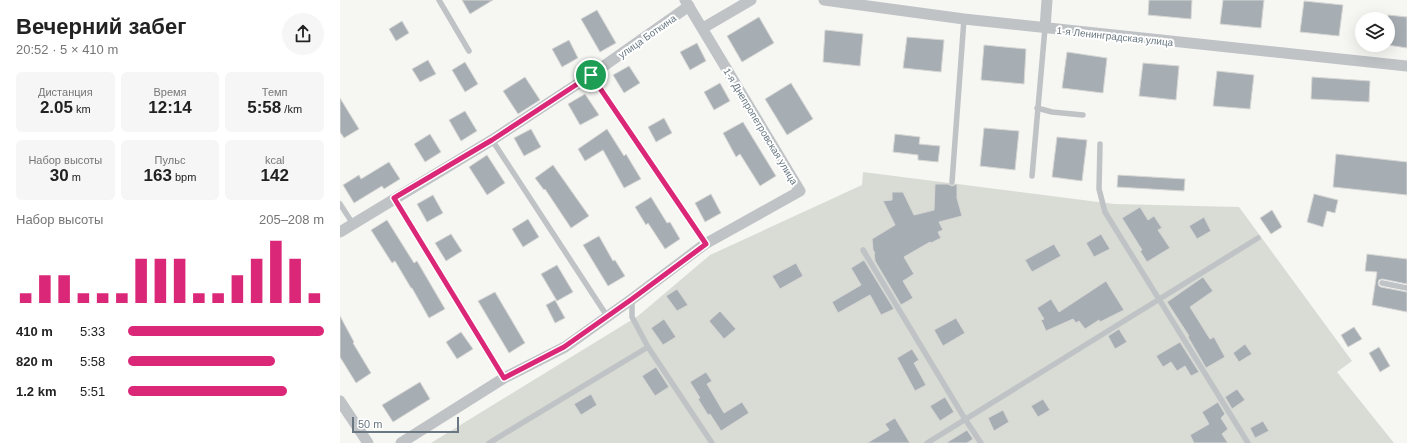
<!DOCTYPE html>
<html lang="ru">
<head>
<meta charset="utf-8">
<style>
	body { margin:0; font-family:Arial,sans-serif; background:#f6f6f6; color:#222; height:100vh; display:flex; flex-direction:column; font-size:15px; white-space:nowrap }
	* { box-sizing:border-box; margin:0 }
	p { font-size:13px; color:#767676 }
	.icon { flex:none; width:22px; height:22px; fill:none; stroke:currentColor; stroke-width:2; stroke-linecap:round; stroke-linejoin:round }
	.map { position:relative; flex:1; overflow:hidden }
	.panel { display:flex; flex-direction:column; background:#fff; width:340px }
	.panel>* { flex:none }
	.tools { position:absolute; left:1015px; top:12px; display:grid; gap:8px }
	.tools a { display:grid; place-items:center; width:40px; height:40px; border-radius:50%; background:#fff; box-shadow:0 4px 16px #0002; font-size:20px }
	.scale { position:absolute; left:12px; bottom:10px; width:107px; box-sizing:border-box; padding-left:4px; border:2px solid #687781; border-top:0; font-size:11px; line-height:14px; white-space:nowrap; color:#687781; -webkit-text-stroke:3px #fff; paint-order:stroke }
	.pin { position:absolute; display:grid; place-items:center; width:34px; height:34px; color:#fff; margin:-17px; border:2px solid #fff; border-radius:50%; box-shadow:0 1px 4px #0007 }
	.round { display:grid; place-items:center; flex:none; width:42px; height:42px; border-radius:21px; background:#f6f6f6 }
	.headline { display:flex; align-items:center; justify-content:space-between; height:68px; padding:0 16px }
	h1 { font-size:22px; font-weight:700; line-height:30px }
	.figures { display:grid; grid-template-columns:repeat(3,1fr); gap:6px; height:68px; padding:4px 16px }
	.figures div { display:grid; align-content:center; border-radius:6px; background:#f6f6f6; text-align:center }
	.figures b { font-size:17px; font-weight:700 }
	.figures small { font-size:11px; font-weight:400 }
	.figures p { font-size:11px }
	.chart { height:112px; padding:8px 16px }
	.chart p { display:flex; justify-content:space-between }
	.chart svg { width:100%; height:72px; margin-top:4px; stroke:#db2777; stroke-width:6 }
	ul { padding:0 16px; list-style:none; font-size:13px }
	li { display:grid; grid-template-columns:64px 48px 1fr; align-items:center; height:30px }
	li i { height:10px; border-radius:5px; background:#db2777 }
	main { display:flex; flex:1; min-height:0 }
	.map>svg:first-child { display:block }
	.green { fill:#d8dcd4 }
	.building { fill:#a7aeb3; stroke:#d7d7d5 }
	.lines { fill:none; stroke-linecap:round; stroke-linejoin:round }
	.service { stroke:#bfc3c6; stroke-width:5.5 }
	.minor { stroke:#bfc3c6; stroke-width:11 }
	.route-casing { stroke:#fff; stroke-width:8 }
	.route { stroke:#db2777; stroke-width:5 }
	.labels { text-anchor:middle; stroke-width:4; stroke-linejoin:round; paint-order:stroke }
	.street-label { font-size:10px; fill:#687781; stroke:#fff }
</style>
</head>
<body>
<main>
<section class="panel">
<div class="headline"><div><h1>Вечерний забег</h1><p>20:52 · 5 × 410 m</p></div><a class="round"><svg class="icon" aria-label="share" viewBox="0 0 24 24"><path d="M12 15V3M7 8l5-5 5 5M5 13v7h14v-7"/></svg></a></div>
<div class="figures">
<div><p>Дистанция</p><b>2.05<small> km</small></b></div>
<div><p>Время</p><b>12:14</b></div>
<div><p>Темп</p><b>5:58<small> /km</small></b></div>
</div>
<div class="figures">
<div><p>Набор высоты</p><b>30<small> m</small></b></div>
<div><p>Пульс</p><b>163<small> bpm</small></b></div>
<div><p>kcal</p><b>142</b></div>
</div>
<div class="chart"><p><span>Набор высоты</span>205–208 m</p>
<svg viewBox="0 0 160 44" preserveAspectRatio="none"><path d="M5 44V38M15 44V27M25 44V27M35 44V38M45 44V38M55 44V38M65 44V17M75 44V17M85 44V17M95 44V38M105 44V38M115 44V27M125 44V17M135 44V6M145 44V17M155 44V38"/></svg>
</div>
<ul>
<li><b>410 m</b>5:33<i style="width:100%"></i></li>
<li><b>820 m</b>5:58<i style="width:75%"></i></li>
<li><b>1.2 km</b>5:51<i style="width:81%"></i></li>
</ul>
</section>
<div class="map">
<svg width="1067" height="443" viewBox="0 0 1067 443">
	<rect width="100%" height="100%" fill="#f6f6f3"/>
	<path class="green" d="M523 172 774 204 899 207 1012 361 997 372 1054 443H91L298 316 370 255 522 185Z"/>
	<g class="building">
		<path d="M122 0H153L130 14Z"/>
		<path d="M809 0H852L851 19 808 15Z"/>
		<path d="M883 0H924L921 28 880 24Z"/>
		<path d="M964 1 1003 5 999 36 960 32Z"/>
		<path d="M257 10 276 43 260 52 241 19Z"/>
		<path d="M1048 15 1067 17V48L1048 45Z"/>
		<path d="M419 17 434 43 402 62 387 36Z"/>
		<path d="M62 21 69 33 56 41 49 29Z"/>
		<path d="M485 30 523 34 520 66 483 62Z"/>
		<path d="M567 37 604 40 601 72 563 68Z"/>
		<path d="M229 40 238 58 222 67 212 49Z"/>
		<path d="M357 43 366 61 350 70 340 52Z"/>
		<path d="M644 45 686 49 684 84 641 80Z"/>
		<path d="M727 52 767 58 763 93 722 88Z"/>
		<path d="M88 60 96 74 80 82 72 69Z"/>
		<path d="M125 62 138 84 125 92 112 70Z"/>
		<path d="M803 63 839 66 836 100 799 96Z"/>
		<path d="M289 66 300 83 284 93 273 75Z"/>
		<path d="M877 71 914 75 910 109 873 106Z"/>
		<path d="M185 77 200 100 178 114 163 91Z"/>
		<path d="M972 77 1030 81 1029 102 971 99Z"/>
		<path d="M380 83 390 101 374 110 364 92Z"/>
		<path d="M451 83 473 119 447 135 425 99Z"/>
		<path d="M245 94 259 115 240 125 228 104Z"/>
		<path d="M0 98 19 129 4 138 0 132Z"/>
		<path d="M125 111 137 131 121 141 109 120Z"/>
		<path d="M324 118 332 133 316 142 308 127Z"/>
		<path d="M403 122 436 176 420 186 400 154 396 157 383 133Z"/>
		<path d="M644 128 679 131 675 170 640 166Z"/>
		<path d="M191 129 201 147 184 156 174 138Z"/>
		<path d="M267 129 284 156 286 154 301 179 284 188 263 150 245 161 238 149Z"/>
		<path d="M90 134 101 152 85 162 74 144Z"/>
		<path d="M555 134 580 137 579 144 600 146 598 162 578 160V155L553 152Z"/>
		<path d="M717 137 747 140 742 181 712 177Z"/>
		<path d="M996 154 1067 162V195L993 187Z"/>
		<path d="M147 155 165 183 147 195 129 167Z"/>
		<path d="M49 162 60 179 44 189 42 186 14 203 3 185 19 175 21 179Z"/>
		<path d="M213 165 249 216 231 228 205 189 204 190 195 178Z"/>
		<path d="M778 175 845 179 844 191 777 187Z"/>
		<path d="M595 184H608L612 186 617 184V198L622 216 599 222 603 230 598 232 601 238 591 243 590 242 564 257 574 274 563 281 573 298 561 305 535 261 534 254 535 253 533 250 532 239 555 225 543 201 552 200V192H563L574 215 594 210Z"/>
		<path d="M371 194 381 213 365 222 355 203Z"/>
		<path d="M974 194 998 200 995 213 987 211 983 227 967 222Z"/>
		<path d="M93 195 103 213 87 222 77 204Z"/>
		<path d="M311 197 327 223 330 222 340 239 325 249 308 223 306 225 295 207Z"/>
		<path d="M800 207 808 220 814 216 822 228 818 230 830 248 807 262 800 251 802 250 782 218Z"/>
		<path d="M932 210 942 227 931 234 920 218Z"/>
		<path d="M864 217 871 231 857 239 849 226Z"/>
		<path d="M188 219 199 237 183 247 172 229Z"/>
		<path d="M47 220 74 263 77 261 105 309 89 318 72 288H71L55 261 52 263 31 230Z"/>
		<path d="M111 234 122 251 106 261 95 243Z"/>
		<path d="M761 234 770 249 754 257 746 243Z"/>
		<path d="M259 236 273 261 275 260 285 276 268 286 243 245Z"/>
		<path d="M714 244 721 256 692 272 685 260Z"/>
		<path d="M1027 254 1067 259V284L1042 279 1039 280 1038 283 1039 286 1041 287 1067 292V312L1032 305 1037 272 1025 271Z"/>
		<path d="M524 260 554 309 541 315 530 295 498 313 492 302 521 285 511 268Z"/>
		<path d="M456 263 463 276 440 289 432 276Z"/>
		<path d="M217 265 233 292 217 301 201 274Z"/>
		<path d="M863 277 873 291 850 307 870 339 874 337 885 357 866 368 848 337 849 336 827 302Z"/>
		<path d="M766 281 784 310 760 322 759 320 745 329 739 321 736 323 733 319 706 331 701 320 704 319 697 308 711 299 719 312Z"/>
		<path d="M337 289 348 305 337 311 326 296Z"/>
		<path d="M155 292 185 343 169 353 138 301Z"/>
		<path d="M215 300 225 318 215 323 206 305Z"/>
		<path d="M380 311 396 329 384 339 369 321Z"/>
		<path d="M0 316 14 342 13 343 31 373 16 383 0 357Z"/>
		<path d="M616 318 625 333 603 346 594 330Z"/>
		<path d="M324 319 336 337 323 345 311 328Z"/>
		<path d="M1014 327 1022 339 1008 347 1001 335Z"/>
		<path d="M779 329 787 342 775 349 768 336Z"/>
		<path d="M121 332 133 349 117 359 106 342Z"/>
		<path d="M840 342 859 372 851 376 845 366 837 371 831 362 823 367 816 356Z"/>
		<path d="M905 344 912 354 899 362 893 353Z"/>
		<path d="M1039 347 1050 366 1040 372 1029 353Z"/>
		<path d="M572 349 579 360 574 363 586 385 575 391 557 358Z"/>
		<path d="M316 367 329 387 315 396 302 376Z"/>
		<path d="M366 372 372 381 367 384 384 413 402 402 409 413 381 431 370 414 368 415 358 399 360 398 350 382Z"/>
		<path d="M80 382 90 399 53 422 42 405Z"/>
		<path d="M897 389 905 400 892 409 885 397Z"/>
		<path d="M251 394 257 405 241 415 234 404Z"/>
		<path d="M605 397 614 412 600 421 590 406Z"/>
		<path d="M703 399 710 410 698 417 691 406Z"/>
		<path d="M878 402 885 414 881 418 888 429 882 434 888 443H854L850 435 869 424 862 412Z"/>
		<path d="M663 410 669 422 654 431 648 418Z"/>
		<path d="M555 418 570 443H527L549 430 545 424Z"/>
		<path d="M923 421 929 431 915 438 910 428Z"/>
		<path d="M627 430 633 439 627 443H606Z"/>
	</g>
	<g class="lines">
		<g class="service">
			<path d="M99 0 129 51"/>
			<path d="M251 75 365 244"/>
			<path d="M697 108 712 112 743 115"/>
			<path d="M152 140 267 316"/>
			<path d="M760 144 759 189 765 212 908 443"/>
			<path d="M692 176 705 28"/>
			<path d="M612 182 624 19"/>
			<path d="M55 199 164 378"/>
			<path d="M0 204 13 224"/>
			<path d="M523 250 625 419 641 443"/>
			<path d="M1042 283 1067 288"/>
			<path d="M292 299V317L308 347 372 443"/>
			<path d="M149 443 308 347"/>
			<path d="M587 443 918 238"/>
		</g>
		<g class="minor">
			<path d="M484 0 624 19 1067 66"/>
			<path d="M363 28 411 0"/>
			<path d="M705 28 707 0"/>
			<path d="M0 232 152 140 251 75 349 6"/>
			<path d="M0 401 28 443"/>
			<path d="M61 443 164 378 225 347 292 299 365 244 460 191 345 0"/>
		</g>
	</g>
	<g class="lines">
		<g class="route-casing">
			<path id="route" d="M251 75 366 244 292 299 224 347 164 378 54 198 152 140Z"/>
		</g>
		<use href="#route" class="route"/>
	</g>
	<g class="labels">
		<g class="street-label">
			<text transform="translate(307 36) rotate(-35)" y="4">улица Боткина</text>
			<text transform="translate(775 36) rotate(6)" y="4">1-я Ленинградская улица</text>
			<text transform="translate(421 126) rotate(59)" y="4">1-я Днепропетровская улица</text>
		</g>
	</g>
</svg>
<div class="tools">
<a><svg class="icon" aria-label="layers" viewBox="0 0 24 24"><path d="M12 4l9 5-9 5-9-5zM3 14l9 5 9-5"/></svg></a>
</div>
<div class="scale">50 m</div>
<div class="pin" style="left:251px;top:75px;background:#1e9e55"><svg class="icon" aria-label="arrive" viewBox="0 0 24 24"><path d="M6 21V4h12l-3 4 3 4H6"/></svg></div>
</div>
</main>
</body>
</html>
